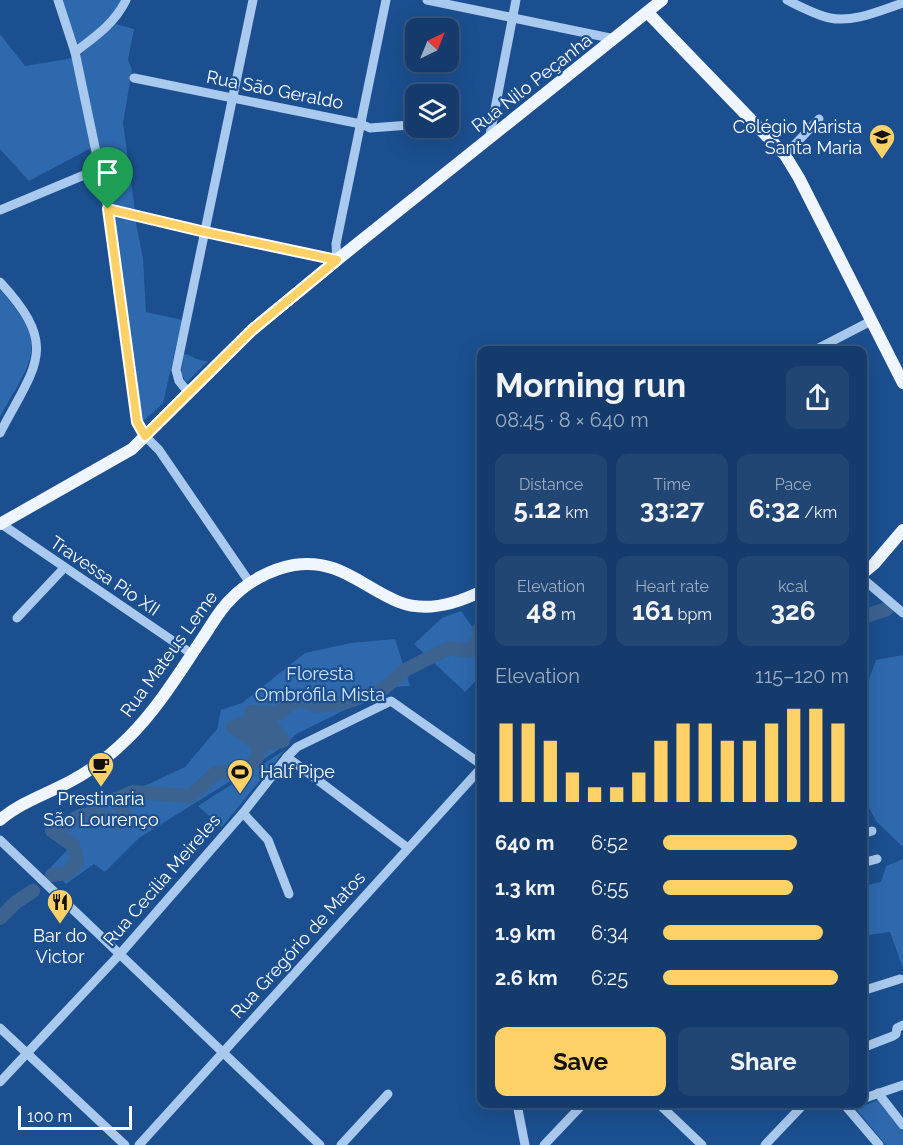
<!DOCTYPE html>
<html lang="en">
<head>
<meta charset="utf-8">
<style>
	body { margin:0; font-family:Raleway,sans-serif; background:#214673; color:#f1f3f6; height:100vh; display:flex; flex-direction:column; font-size:22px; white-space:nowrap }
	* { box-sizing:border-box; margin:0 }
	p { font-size:20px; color:#9dadc1 }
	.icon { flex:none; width:33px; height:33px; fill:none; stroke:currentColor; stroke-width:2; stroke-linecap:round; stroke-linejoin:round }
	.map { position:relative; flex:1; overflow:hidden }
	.details { position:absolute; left:477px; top:346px; width:390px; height:762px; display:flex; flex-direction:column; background:#143b6b; border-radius:12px; box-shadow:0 6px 24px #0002,0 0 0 2px #33557e }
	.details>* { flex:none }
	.needle { width:39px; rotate:43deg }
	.controls { position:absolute; left:405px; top:18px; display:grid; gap:12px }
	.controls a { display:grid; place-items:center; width:54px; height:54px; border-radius:12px; background:#143b6b; box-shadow:0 6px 24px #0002,0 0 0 2px #33557e; font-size:30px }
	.scale { position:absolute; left:18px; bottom:15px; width:114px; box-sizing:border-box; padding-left:6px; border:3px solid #fff; border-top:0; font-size:16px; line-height:21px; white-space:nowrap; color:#fff; -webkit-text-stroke:4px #1b4f8f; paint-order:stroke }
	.pin { position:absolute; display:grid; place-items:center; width:51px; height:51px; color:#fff; margin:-62px -26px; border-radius:50% 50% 50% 0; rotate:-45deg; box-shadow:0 0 6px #0007 }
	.pin .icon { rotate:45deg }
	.round { display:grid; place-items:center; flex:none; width:63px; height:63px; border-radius:12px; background:#214673 }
	.headline { display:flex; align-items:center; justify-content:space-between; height:102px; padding:0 18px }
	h1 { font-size:33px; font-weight:700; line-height:45px }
	.figures { display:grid; grid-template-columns:repeat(3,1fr); gap:9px; height:102px; padding:6px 18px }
	.figures div { display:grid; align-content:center; border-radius:12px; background:#214673; text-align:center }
	.figures b { font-size:26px; font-weight:700 }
	.figures small { font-size:16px; font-weight:400 }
	.figures p { font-size:16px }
	.chart { height:168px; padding:12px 18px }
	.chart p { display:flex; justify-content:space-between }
	.chart svg { width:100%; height:108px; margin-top:6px; stroke:#ffd166; stroke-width:6 }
	.action { display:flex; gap:12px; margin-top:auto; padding:12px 18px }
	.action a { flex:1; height:69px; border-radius:12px; background:#ffd166; color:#111; font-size:24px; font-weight:700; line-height:69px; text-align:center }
	.action a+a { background:#214673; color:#f1f3f6 }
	ul { padding:0 18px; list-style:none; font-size:20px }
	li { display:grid; grid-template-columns:96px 72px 1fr; align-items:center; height:45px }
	li i { height:15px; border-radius:8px; background:#ffd166 }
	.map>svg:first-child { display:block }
	.green { fill:#2e69ad }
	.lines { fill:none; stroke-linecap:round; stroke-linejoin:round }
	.river { stroke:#3c6290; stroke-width:14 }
	.minor { stroke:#a9c9ee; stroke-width:9 }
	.major { stroke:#f0f6ff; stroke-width:12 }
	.route-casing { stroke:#fff; stroke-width:12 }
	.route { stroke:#ffd166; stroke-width:8 }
	.labels { text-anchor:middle; stroke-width:4.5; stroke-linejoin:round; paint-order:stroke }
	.street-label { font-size:18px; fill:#fff; stroke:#1b4f8f }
	.poi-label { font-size:18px; fill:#fff; stroke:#1b4f8f }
	.park-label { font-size:18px; fill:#cfe3fa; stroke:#1b4f8f }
</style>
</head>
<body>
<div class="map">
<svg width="903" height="1145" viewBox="0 0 903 1145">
	<rect width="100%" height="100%" fill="#1b4f8f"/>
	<g class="green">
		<path d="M61 0H121C111 20 95 31 78 45Z"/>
		<path d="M116 24 134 29 128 60 132 70 123 123 135 211 112 206 80 55Z"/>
		<path d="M0 34 25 66 73 58 91 148 29 181 0 149Z"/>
		<path d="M112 215 135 219 143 258 146 312 182 320 163 403 140 424Z"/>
		<path d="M0 290C51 346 32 359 0 417Z"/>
		<path d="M184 354C193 355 195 361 208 361L187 382 181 374Z"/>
		<path d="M461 611 473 628 482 624 481 675 465 692 414 644 442 618Z"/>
		<path d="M395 639 410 686 392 687 298 733 278 750 229 782 139 838 105 872 94 864 66 884 50 868 67 850 48 831 185 767 217 729 221 710 242 703 305 653 351 643Z"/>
		<path d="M903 655V847L876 821 865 800H862L863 712 868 707 863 695 876 660Z"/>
		<path d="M285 750 222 827 198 806Z"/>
		<path d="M903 859V968L890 932 862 936 863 886 881 882 886 866Z"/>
		<path d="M878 1100 903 1132V1145H886L856 1109Z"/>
	</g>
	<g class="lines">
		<g class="river">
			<path d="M862 617 887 609"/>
			<path d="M52 875 67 873 77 862 73 845 52 831 80 816 94 813 118 823 125 815 116 799 133 792 190 796 216 773 240 771 255 762 261 746 233 727 246 723 270 743 283 741 271 725 251 712 278 713 299 698 317 706 344 703 382 690 407 669 449 648 469 651 479 640V630L482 629"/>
			<path d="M0 918 16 902 33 891"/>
		</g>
		<g class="minor">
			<path d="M58 0 75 52"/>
			<path d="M126 0C115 23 95 37 75 52L108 209 137 422 145 436 159 450 250 583"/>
			<path d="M427 0 615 39"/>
			<path d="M787 0C801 7 816 15 830 18 854 23 881 10 903 3"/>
			<path d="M134 78 361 124 370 128 410 125"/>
			<path d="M489 140 516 0"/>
			<path d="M785 155 819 119"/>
			<path d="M108 209 205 232 337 260 336 244 386 0"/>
			<path d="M0 210 101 168"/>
			<path d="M0 282C60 347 36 364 0 433"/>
			<path d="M813 351 871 321"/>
			<path d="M188 392 179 381 176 370 253 0"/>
			<path d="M0 523 192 654"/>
			<path d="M862 578 903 613"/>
			<path d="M17 618 64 568"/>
			<path d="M287 757 408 848"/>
			<path d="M243 813 268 840 289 894"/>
			<path d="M862 834 872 831"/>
			<path d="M0 840 320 1145"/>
			<path d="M862 863 877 859"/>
			<path d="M862 991 900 979"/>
			<path d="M0 1028 125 1145"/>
			<path d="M862 1048 893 1036 896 1034 897 1028 903 1025"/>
			<path d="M0 1082 120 954 243 813 287 757 297 747 391 701 482 765"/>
			<path d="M878 1093 903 1125"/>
			<path d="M862 1099 903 1085"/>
			<path d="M517 1104 525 1145"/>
			<path d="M659 1104 702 1145"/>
			<path d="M844 1104 879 1145"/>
			<path d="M139 1145 482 767"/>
			<path d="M341 1145 388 1094"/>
			<path d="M544 1145 583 1104"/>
			<path d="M765 1145 804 1104"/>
		</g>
		<g class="major">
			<path d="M648 13 785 155 799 178 903 383"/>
			<path d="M0 524 132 449 252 330 337 260 662 0"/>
			<path d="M862 574 874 564 903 530"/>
			<path d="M0 820C21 802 47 794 71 781 92 770 112 754 129 737 158 708 179 673 202 639 211 626 219 610 231 599 247 582 271 569 294 565 339 558 362 587 399 602 427 613 456 604 482 591"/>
		</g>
	</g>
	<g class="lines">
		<g class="route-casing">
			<path id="route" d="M108 209 205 232 337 260 252 330 145 436 137 422Z"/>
		</g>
		<use href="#route" class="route"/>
	</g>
	<defs>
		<g id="school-pin" transform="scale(1.35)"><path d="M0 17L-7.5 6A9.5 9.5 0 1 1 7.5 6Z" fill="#ffd166" stroke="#1b4f8f"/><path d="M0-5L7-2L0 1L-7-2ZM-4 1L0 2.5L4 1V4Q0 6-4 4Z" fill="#111"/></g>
		<g id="cafe-pin" transform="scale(1.35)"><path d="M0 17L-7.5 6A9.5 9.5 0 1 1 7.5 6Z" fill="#ffd166" stroke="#1b4f8f"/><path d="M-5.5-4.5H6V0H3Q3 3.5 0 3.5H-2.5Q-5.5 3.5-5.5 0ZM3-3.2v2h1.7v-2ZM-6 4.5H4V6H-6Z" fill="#111"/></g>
		<g id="stadium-pin" transform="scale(1.35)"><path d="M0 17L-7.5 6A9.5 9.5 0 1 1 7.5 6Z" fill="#ffd166" stroke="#1b4f8f"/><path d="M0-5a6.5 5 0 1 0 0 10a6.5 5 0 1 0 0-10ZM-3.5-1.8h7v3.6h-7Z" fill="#111"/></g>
		<g id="restaurant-pin" transform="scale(1.35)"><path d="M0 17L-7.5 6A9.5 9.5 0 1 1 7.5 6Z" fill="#ffd166" stroke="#1b4f8f"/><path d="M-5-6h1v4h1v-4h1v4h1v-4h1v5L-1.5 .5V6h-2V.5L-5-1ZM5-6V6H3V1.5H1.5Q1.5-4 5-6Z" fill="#111"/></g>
	</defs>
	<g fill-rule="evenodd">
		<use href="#school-pin" x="882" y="137"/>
		<use href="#cafe-pin" x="101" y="765"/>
		<use href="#stadium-pin" x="240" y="772"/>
		<use href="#restaurant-pin" x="60" y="902"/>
	</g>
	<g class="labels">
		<g class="street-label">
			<text transform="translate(532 83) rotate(-38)" y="6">Rua Nilo Peçanha</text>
			<text transform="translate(275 90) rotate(11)" y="6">Rua São Geraldo</text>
			<text transform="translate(105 576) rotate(34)" y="6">Travessa Pio XII</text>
			<text transform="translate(169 654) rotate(-54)" y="6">Rua Mateus Leme</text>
			<text transform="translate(162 880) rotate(-49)" y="6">Rua Cecília Meireles</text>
			<text transform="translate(298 945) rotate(-48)" y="6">Rua Gregório de Matos</text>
		</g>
		<g class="poi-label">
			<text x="862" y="133" text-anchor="end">Colégio Marista<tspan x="862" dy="21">Santa Maria</tspan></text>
			<text x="260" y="778" text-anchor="start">Half Pipe</text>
			<text x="101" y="805">Prestinaria<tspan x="101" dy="21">São Lourenço</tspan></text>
			<text x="60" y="942">Bar do<tspan x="60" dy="21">Victor</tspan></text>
		</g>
		<g class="park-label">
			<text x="320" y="680">Floresta<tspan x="320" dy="21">Ombrófila Mista</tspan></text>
		</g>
	</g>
</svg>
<div class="controls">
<a><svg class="needle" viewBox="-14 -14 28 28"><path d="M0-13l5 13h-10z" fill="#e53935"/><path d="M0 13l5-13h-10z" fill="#9dadc1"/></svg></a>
<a><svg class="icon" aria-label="layers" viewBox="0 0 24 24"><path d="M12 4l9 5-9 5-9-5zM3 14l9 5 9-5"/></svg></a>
</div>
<div class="scale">100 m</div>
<div class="pin" style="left:108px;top:209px;background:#1e9e55"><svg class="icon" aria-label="arrive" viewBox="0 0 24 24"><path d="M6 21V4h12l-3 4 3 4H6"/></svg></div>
<section class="details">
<div class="headline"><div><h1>Morning run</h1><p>08:45 · 8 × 640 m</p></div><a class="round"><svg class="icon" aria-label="share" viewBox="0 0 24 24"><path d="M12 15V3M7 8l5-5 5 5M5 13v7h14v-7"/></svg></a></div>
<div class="figures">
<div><p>Distance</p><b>5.12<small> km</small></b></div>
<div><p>Time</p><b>33:27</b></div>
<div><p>Pace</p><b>6:32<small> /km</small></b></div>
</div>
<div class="figures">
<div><p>Elevation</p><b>48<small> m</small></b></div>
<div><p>Heart rate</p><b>161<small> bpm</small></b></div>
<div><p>kcal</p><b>326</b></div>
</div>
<div class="chart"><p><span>Elevation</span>115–120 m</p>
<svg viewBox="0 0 160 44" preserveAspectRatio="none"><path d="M5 44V12M15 44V12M25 44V19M35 44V32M45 44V38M55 44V38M65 44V32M75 44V19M85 44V12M95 44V12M105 44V19M115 44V19M125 44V12M135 44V6M145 44V6M155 44V12"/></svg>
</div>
<ul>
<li><b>640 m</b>6:52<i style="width:72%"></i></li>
<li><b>1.3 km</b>6:55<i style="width:70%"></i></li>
<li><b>1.9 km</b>6:34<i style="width:86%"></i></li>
<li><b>2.6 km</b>6:25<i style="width:94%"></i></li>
</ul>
<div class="action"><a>Save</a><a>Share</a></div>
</section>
</div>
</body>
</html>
